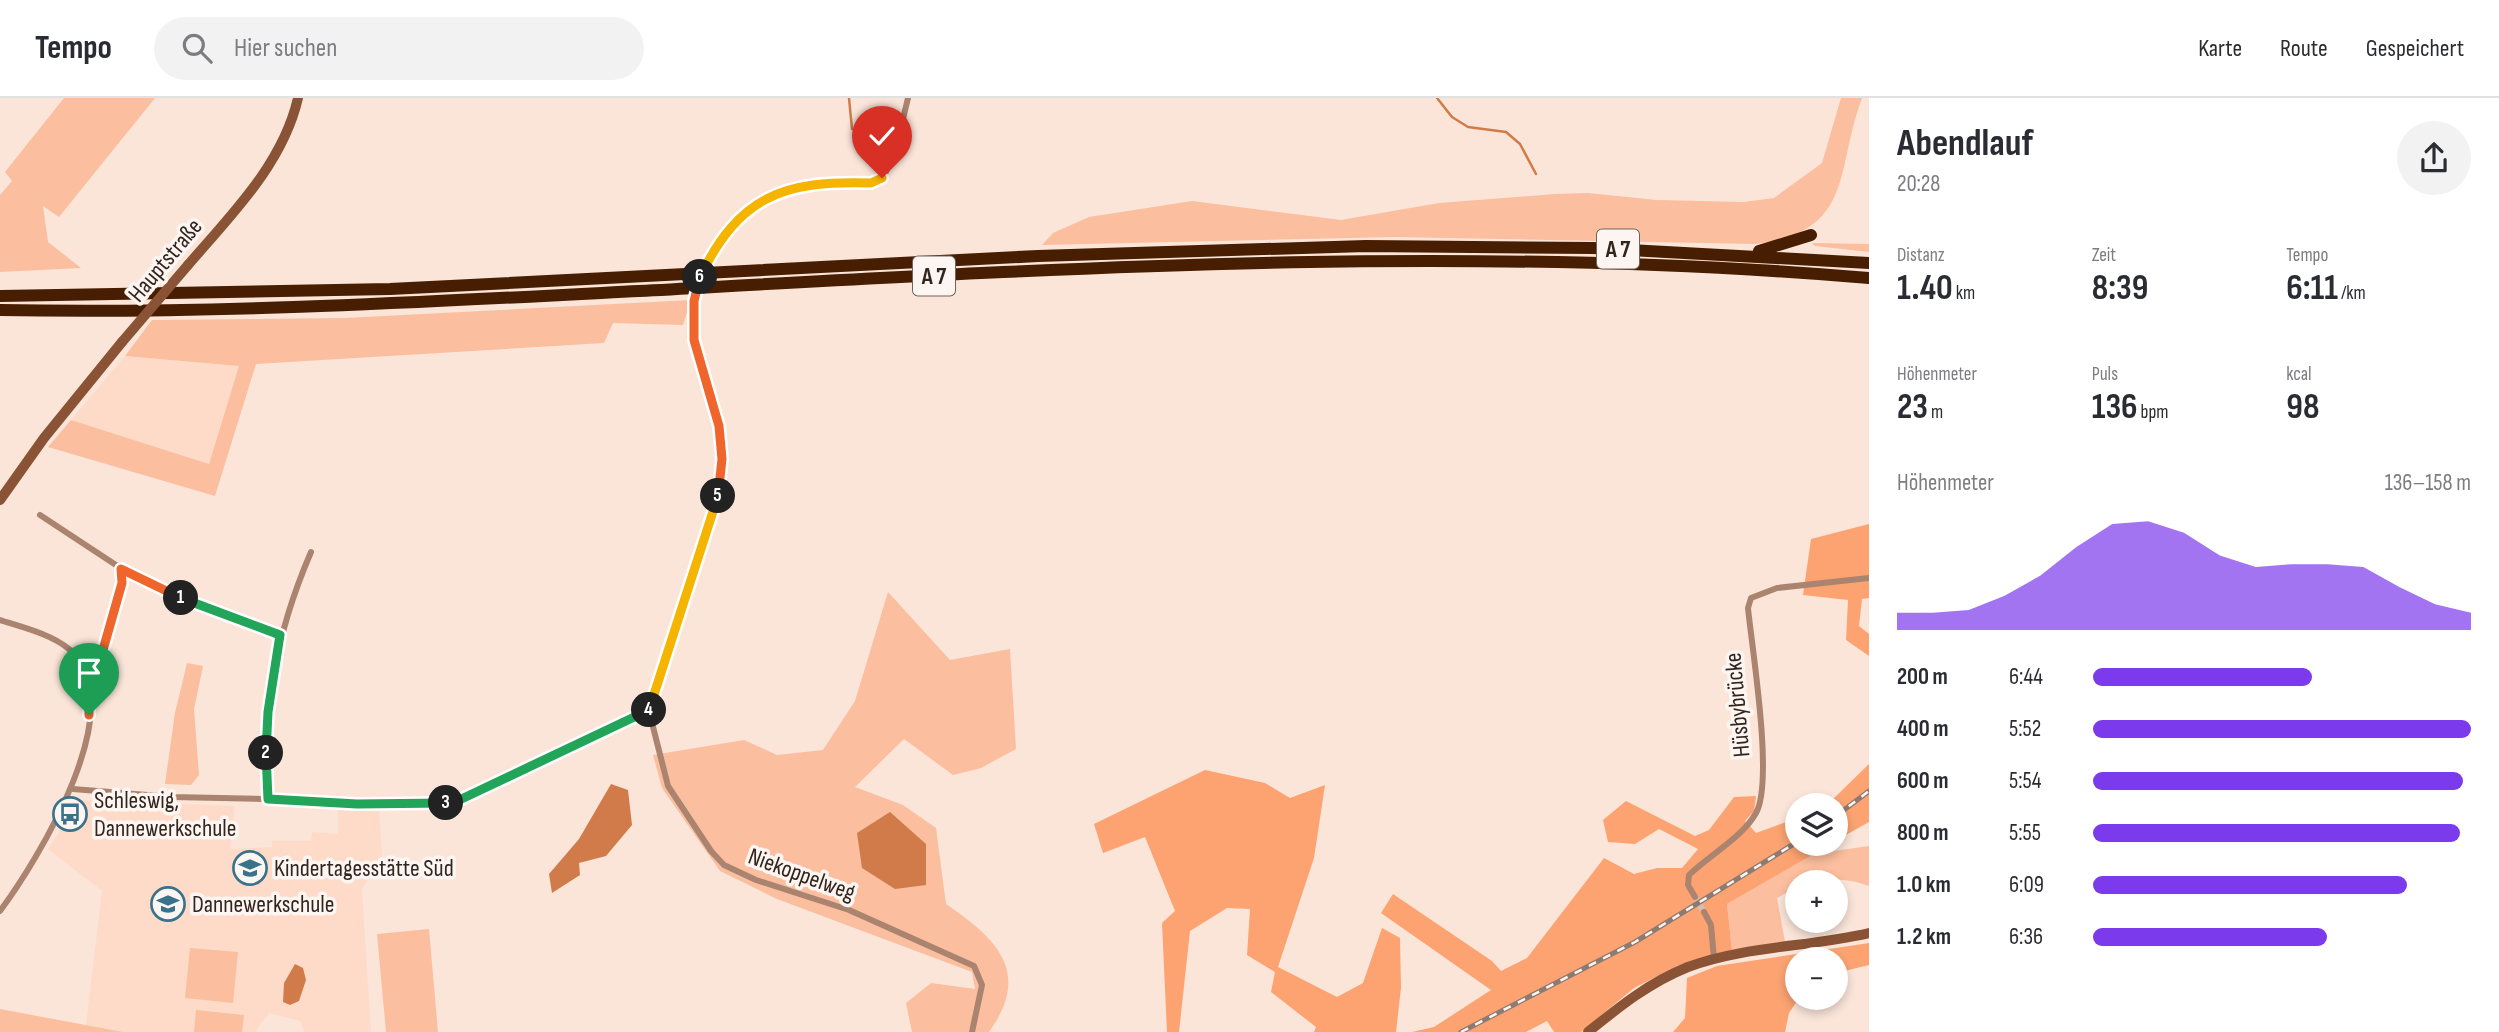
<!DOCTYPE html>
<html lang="de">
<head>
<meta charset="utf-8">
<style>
	body { margin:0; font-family:"Sofia Sans Condensed",sans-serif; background:#f2f2f3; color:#2b2b33; height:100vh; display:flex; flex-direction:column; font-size:26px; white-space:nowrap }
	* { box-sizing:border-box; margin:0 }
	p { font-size:23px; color:#7c7c81 }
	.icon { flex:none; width:38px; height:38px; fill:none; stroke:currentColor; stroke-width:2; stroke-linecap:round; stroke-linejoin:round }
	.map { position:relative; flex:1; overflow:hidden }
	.panel { display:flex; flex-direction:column; background:#fff; width:630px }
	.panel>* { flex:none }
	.fabs { position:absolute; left:1785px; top:695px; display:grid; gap:14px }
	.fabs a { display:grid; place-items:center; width:63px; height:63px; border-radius:50%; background:#fff; box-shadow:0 4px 10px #0003; font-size:35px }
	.pin { position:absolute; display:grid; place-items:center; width:60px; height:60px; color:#fff; margin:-72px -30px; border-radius:50% 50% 50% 0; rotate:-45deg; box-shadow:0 0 7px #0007 }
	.pin .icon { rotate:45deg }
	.km { position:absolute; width:35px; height:35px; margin:-18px; border-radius:50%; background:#222; color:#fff; font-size:19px; line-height:35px; text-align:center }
	.round { display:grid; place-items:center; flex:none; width:74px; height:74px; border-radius:37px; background:#f2f2f3 }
	.head { display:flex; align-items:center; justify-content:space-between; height:119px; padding:0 28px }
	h1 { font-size:38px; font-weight:700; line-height:52px }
	.stats { display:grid; grid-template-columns:repeat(3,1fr); gap:10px; height:119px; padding:7px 28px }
	.stats div { display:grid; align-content:center }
	.stats b { font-size:35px; font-weight:700 }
	.stats small { font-size:19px; font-weight:400 }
	.stats p { font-size:19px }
	.chart { height:196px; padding:14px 28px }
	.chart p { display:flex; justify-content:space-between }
	.chart svg { width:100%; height:126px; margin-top:7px; fill:#7c3aed; opacity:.7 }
	ul { padding:0 28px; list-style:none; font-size:23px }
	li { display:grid; grid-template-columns:112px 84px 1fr; align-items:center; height:52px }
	li i { height:18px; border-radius:9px; background:#7c3aed }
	header { display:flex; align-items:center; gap:42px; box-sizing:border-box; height:98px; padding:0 35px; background:#fff; border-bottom:2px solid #e1e1e2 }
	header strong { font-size:33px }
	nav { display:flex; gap:38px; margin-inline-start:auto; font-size:24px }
	.search { width:490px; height:63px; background:#f2f2f3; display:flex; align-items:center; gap:18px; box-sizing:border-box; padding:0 24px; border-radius:38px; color:#7c7c81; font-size:26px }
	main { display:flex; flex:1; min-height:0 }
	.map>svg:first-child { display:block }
	.built { fill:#fedbc9 }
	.green { fill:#fbbe9e }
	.forest { fill:#fca371 }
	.water { fill:#d17b4a }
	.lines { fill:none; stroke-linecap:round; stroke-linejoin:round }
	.stream { stroke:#d17b4a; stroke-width:2.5 }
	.street-tunnel { stroke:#d3bfb4; stroke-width:6; stroke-dasharray:6 3; stroke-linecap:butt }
	.street { stroke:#ab8470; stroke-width:6 }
	.secondary { stroke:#8a5335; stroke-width:10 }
	.highway { stroke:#481e02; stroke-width:12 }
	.rail-casing { stroke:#8d7b72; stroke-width:5 }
	.rail { stroke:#fdf5f1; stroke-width:2.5; stroke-dasharray:8; stroke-linecap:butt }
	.street-bridge { stroke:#ab8470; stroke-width:6 }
	.secondary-bridge { stroke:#8a5335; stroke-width:10 }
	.split-1-casing { stroke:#fff; stroke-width:14 }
	.split-2-casing { stroke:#fff; stroke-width:14 }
	.split-3-casing { stroke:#fff; stroke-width:14 }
	.split-4-casing { stroke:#fff; stroke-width:14 }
	.split-5-casing { stroke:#fff; stroke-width:14 }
	.split-6-casing { stroke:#fff; stroke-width:14 }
	.split-7-casing { stroke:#fff; stroke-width:14 }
	.split-1 { stroke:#f0652b; stroke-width:9 }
	.split-2 { stroke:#22a559; stroke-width:9 }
	.split-3 { stroke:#22a559; stroke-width:9 }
	.split-4 { stroke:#22a559; stroke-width:9 }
	.split-5 { stroke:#f5b400; stroke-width:9 }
	.split-6 { stroke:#f0652b; stroke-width:9 }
	.split-7 { stroke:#f5b400; stroke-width:9 }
	.labels { text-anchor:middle; stroke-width:7; stroke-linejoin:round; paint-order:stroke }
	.shield { fill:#fdf5f1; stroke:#6f635d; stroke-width:2 }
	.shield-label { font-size:23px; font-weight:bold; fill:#32251e }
	.street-label { font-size:24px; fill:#32251e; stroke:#fdf5f1 }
	.poi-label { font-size:24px; fill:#32251e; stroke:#fdf5f1; text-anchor:start }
</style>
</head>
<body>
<header>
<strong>Tempo</strong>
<div class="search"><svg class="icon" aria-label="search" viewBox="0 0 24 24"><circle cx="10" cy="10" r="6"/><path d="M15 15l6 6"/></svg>Hier suchen</div>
<nav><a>Karte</a><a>Route</a><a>Gespeichert</a></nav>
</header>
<main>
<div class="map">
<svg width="1869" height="934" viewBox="0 0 1869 934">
	<rect width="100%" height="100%" fill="#fbe5d9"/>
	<g class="built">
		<path d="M125 258 239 268 209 366 71 322Z"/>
		<path d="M79 702 235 708 230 751 272 749V743H311L312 734 338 736V709L379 710 382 756 362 792 371 934H304L300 923 269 915 255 934H123L86 927 102 793 48 751Z"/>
	</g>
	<g class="green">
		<path d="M64 0H155L59 119 43 108 48 144 81 170 0 174V97L12 83 5 74Z"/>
		<path d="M1841 0H1862C1835 72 1855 134 1755 146L1394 139 1042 147 1053 135 1089 119 1192 103 1341 122 1439 105 1555 96 1588 95 1657 102 1744 104 1774 100 1822 65Z"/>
		<path d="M1812 145 1869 146V154L1815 148Z"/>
		<path d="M691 202 683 227 613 225 604 245 256 266 215 398 48 349 71 322 209 366 239 268 125 258 152 222 345 220Z"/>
		<path d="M888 494 950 562 1010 551 1016 651 981 670 953 677 904 641 855 689 903 707 936 730 946 806C997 841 1032 874 989 934H912L906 905 931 885 975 891 972 874 777 801 720 773 662 690 653 657 744 642 777 657 823 652 855 603Z"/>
		<path d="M187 565 203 568 194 611 199 677 191 687 165 686 175 615Z"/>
		<path d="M1869 748V788C1838 777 1828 784 1797 784V789L1777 800 1785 844 1732 852 1727 806 1814 756Z"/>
		<path d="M429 831 438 934H386L377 836Z"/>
		<path d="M190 850 238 854 233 905 185 900Z"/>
		<path d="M0 911 123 934H0Z"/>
		<path d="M196 912 244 917 242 934H194Z"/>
	</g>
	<g class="forest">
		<path d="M1869 426V500L1862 501 1859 528 1869 536V558L1846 542 1848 502 1803 497 1811 441Z"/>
		<path d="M1869 666V724L1844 738 1834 752 1814 756 1727 806 1732 852 1677 868 1634 890 1581 934H1554L1547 923 1526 934H1412L1434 929 1491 892 1381 815 1393 796 1492 863 1501 873 1527 860 1604 760 1634 776 1657 770H1682L1698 751 1659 731 1635 746 1608 744 1603 722 1626 703 1695 738 1709 732 1734 699 1756 698 1754 713 1745 723 1756 735 1797 720V746H1836V707H1827Z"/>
		<path d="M1205 672 1265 685 1290 700 1325 687 1314 760 1278 869 1337 899 1363 885 1382 830 1400 840 1401 890 1396 934H1314L1316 929 1271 894 1275 874 1247 857 1250 811 1227 810 1190 833 1179 934H1167L1162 825 1175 813 1145 739 1103 755 1094 726Z"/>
		<path d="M1869 845V867L1836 875V861H1797L1799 900 1789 915 1785 934H1673L1685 920 1687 880 1717 868Z"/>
	</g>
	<g class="water">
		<path d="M611 686 628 692 632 727 606 758 579 765 580 777 552 795 549 776 579 741Z"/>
		<path d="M890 714 926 746V787L895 791 862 770 857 735Z"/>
		<path d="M295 866 303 870 306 882 299 903 290 907 283 904 284 885Z"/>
	</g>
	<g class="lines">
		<g class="stream">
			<path d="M849 0 852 31"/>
			<path d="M1437 0 1452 19 1468 29 1506 34 1520 46 1536 76"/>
		</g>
		<path class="street-tunnel" d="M1695 799 1704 814"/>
		<g class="street">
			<path d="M712 153C754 93 800 82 871 84L882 81 894 58 908 0"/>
			<path d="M694 203 693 242 700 272 712 299 721 361 716 408 649 613 668 688 711 753 724 767 756 782 849 812 974 868 982 887 972 934"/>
			<path d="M40 417 122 471 177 499 280 537"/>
			<path d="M0 522C22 529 51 536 69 551 135 604 37 764 0 813"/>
			<path d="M85 572 94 569 101 559 122 485V471"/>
			<path d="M73 691 172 699 453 705 649 613"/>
			<path d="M268 701C264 608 274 540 311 454"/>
			<path d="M1695 799 1688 787 1689 777C1709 757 1742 740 1756 715 1774 683 1752 551 1748 510L1751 500 1777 490 1869 480"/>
			<path d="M1704 814 1711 827 1714 861"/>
		</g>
		<g class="secondary">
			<path d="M188 167C231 117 283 66 298 0"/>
			<path d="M0 402 44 340 122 244"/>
			<path d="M1588 934C1619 909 1650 884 1688 869 1745 848 1809 849 1869 835"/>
		</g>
		<g class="highway">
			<path d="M1759 153 1811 137"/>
			<path d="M0 198 390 191 1038 158 1366 148 1593 150 1869 165"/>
			<path d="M0 212C213 216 426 204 639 193 1049 171 1459 145 1869 180"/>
		</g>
		<g class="rail-casing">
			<g id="rail">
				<path d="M1836 718 1869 693"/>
				<path d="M1461 934 1635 844 1797 744"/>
			</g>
		</g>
		<use href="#rail" class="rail"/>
		<path class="street-bridge" d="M694 203 700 179 712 153"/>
		<path class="secondary-bridge" d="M122 244 188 167"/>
	</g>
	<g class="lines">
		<g class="split-1-casing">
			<path id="split-1" d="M89 617V586L85 572 94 569 101 559 122 485 121 471 181 500"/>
		</g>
		<g class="split-2-casing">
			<path id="split-2" d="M181 500 280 537 268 614 266 655"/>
		</g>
		<g class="split-3-casing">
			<path id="split-3" d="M266 655 268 701 357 706 446 705"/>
		</g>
		<g class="split-4-casing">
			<path id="split-4" d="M446 705H453L649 612"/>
		</g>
		<g class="split-5-casing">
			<path id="split-5" d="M649 612 718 398"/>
		</g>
		<g class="split-6-casing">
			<path id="split-6" d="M700 179 694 203V242L719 328 722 361 718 398"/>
		</g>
		<g class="split-7-casing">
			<path id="split-7" d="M700 179C739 98 784 82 871 85L882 80"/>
		</g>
		<use href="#split-1" class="split-1"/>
		<use href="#split-2" class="split-2"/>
		<use href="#split-3" class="split-3"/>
		<use href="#split-4" class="split-4"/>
		<use href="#split-5" class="split-5"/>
		<use href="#split-6" class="split-6"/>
		<use href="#split-7" class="split-7"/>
	</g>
	<defs>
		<g id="bus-ring" transform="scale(1.75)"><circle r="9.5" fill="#fdf5f1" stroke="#39728b" stroke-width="1.5"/><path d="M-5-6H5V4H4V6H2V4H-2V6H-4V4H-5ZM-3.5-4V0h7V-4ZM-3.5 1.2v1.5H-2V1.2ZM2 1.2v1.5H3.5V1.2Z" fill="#39728b"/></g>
		<g id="school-ring" transform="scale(1.75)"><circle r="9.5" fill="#fdf5f1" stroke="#39728b" stroke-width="1.5"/><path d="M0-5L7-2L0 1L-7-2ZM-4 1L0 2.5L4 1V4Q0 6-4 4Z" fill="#39728b"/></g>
	</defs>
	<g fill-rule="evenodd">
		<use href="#bus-ring" x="70" y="716"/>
		<use href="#school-ring" x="250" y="770"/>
		<use href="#school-ring" x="168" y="806"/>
	</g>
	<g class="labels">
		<g class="shield">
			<rect x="1597" y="131.5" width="42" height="39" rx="5"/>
			<rect x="913" y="158.5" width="42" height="39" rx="5"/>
		</g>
		<g class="shield-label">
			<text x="1618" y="159">A 7</text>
			<text x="934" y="186">A 7</text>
		</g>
		<g class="street-label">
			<text transform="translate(165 162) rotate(-50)" y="8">Hauptstraße</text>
			<text transform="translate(1737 607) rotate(-95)" y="8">Hüsbybrücke</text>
			<text transform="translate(802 776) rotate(20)" y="8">Niekoppelweg</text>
		</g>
		<g class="poi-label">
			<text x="94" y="710">Schleswig,<tspan x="94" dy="28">Dannewerkschule</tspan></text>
			<text x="274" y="778">Kindertagesstätte Süd</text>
			<text x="192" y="814">Dannewerkschule</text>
		</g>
	</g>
</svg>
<div class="fabs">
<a><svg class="icon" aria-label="layers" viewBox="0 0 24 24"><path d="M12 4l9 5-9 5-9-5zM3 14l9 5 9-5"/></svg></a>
<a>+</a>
<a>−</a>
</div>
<div class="pin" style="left:89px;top:617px;background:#1e9e55"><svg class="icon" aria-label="arrive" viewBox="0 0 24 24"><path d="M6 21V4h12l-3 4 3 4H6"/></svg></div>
<div class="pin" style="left:882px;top:80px;background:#d93025"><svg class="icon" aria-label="check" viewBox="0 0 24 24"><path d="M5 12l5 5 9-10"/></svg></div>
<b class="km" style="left:181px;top:500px">1</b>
<b class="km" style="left:266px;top:655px">2</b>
<b class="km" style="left:446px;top:705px">3</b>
<b class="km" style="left:649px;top:612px">4</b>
<b class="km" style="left:718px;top:398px">5</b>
<b class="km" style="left:700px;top:179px">6</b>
</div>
<section class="panel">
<div class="head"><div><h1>Abendlauf</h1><p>20:28</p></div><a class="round"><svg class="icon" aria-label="share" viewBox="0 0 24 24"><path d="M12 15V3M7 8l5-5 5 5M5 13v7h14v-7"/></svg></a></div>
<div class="stats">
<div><p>Distanz</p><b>1.40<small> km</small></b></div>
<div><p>Zeit</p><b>8:39</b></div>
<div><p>Tempo</p><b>6:11<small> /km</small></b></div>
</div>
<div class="stats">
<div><p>Höhenmeter</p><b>23<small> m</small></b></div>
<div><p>Puls</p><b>136<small> bpm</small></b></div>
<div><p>kcal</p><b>98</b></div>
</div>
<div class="chart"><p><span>Höhenmeter</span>136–158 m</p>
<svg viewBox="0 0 160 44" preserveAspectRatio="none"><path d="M0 44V38L10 38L20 37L30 32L40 25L50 15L60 7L70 6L80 10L90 18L100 22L110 21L120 21L130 22L140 29L150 35L160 38V44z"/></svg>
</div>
<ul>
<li><b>200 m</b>6:44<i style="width:58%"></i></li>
<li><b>400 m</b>5:52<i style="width:100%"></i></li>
<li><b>600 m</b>5:54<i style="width:98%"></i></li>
<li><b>800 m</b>5:55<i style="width:97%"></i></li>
<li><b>1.0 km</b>6:09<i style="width:83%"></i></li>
<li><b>1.2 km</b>6:36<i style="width:62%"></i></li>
</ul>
</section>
</main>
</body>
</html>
